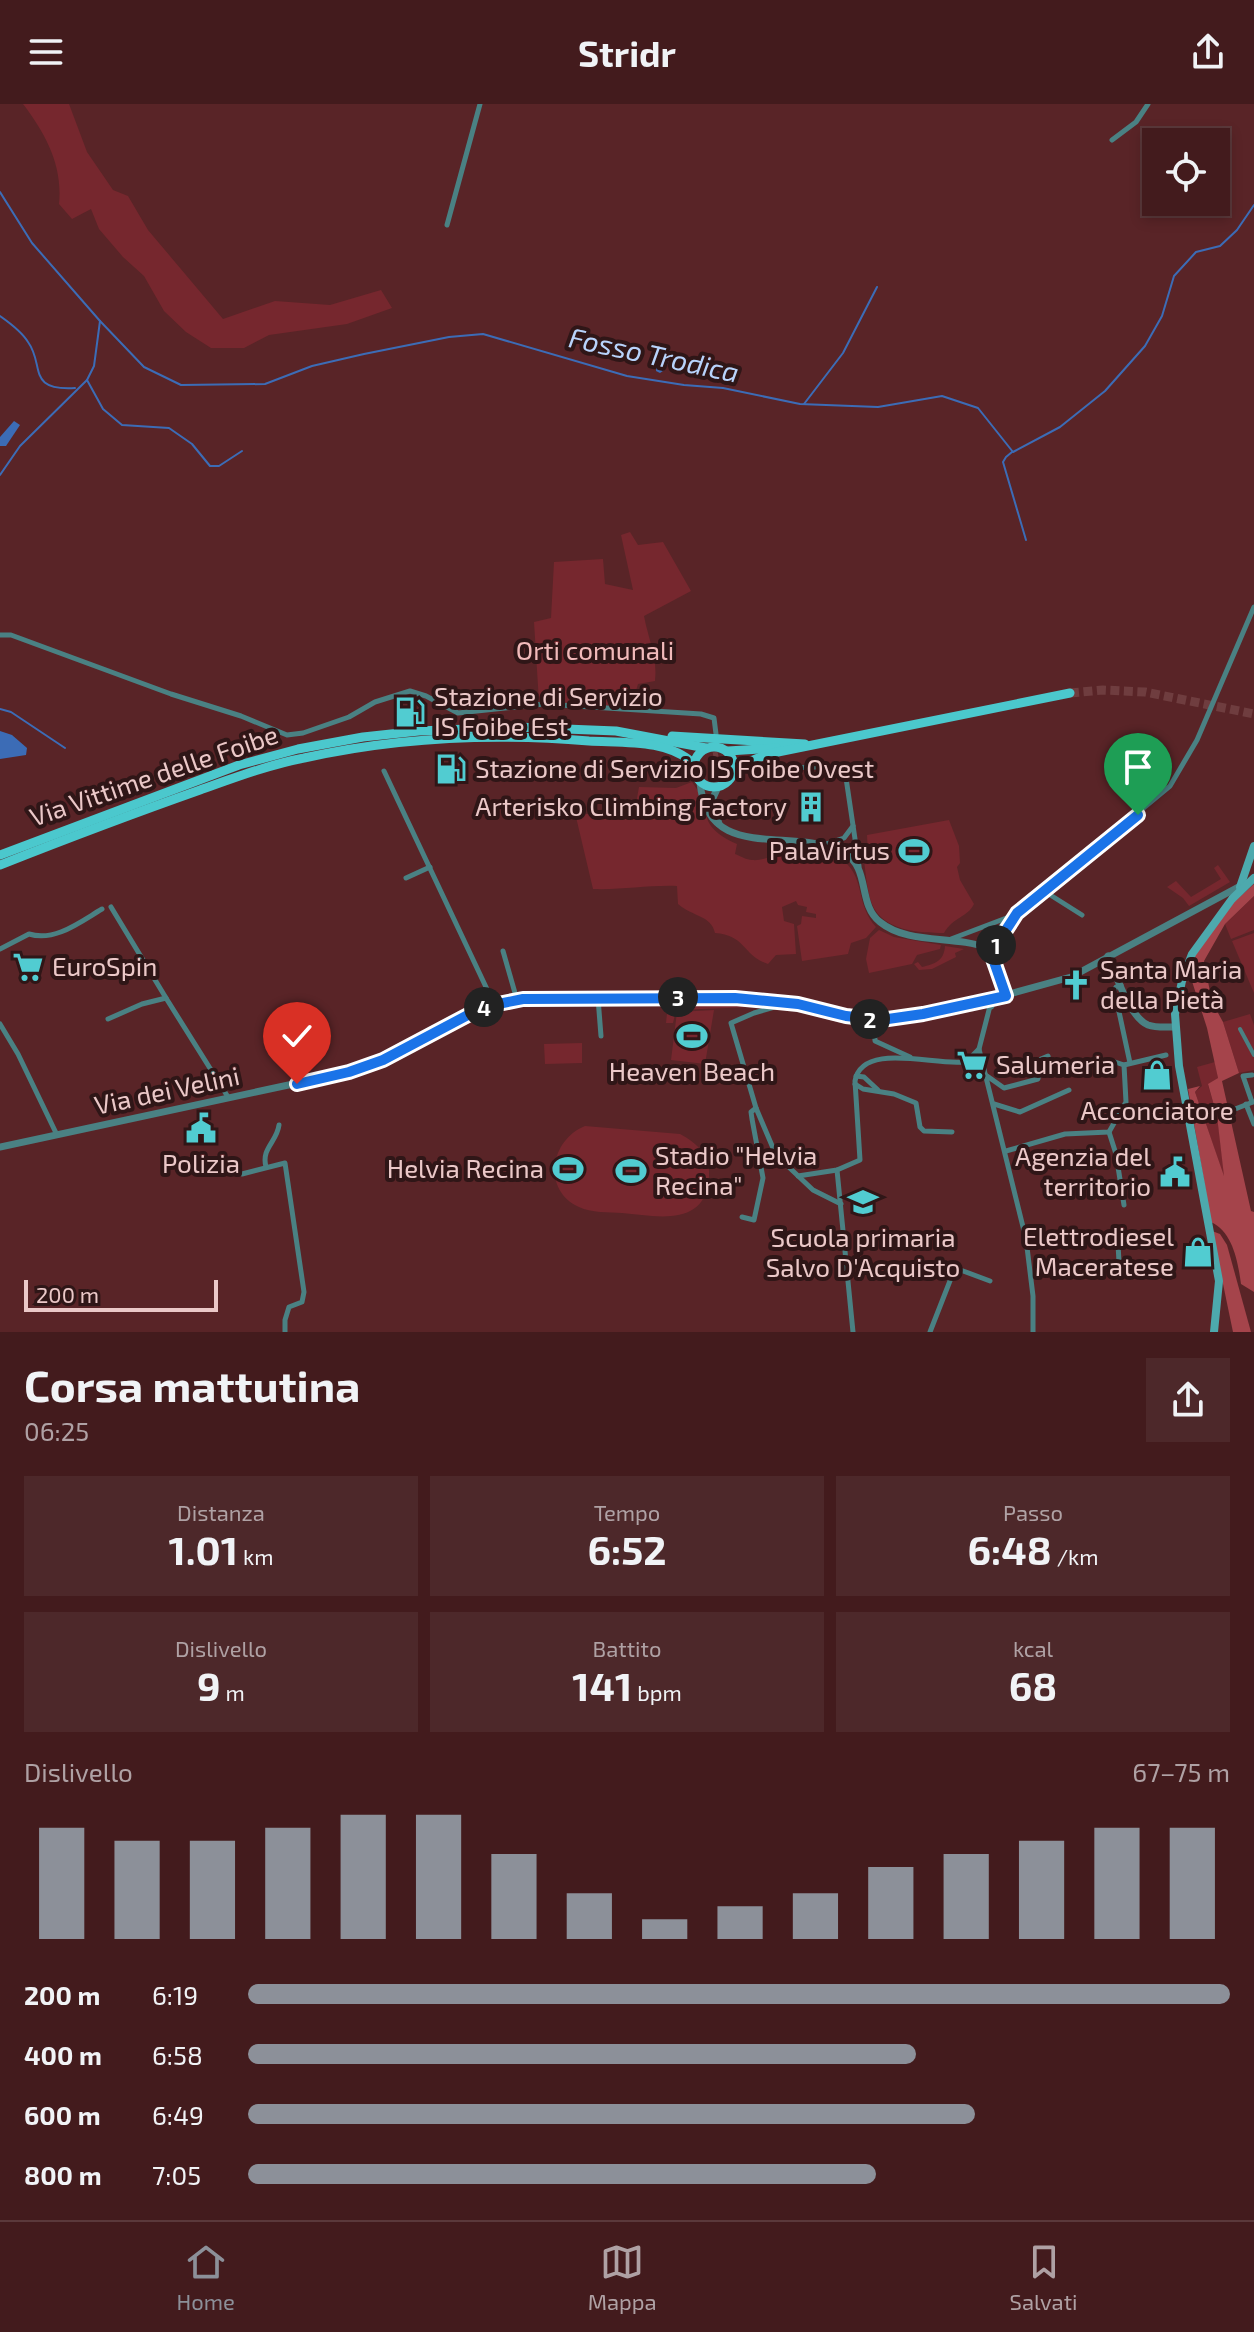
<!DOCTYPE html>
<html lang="it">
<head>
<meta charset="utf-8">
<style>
	body { margin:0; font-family:"Exo 2",sans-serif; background:#4d282a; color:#f1f3f6; height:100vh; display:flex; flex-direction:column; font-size:30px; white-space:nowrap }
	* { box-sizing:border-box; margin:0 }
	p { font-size:26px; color:#afa1a4 }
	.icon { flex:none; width:44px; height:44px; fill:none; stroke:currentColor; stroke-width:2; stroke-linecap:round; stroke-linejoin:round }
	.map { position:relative; height:1228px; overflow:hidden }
	.drawer { display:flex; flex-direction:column; background:#431b1d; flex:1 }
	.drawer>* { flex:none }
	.controls { position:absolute; left:1142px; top:24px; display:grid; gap:16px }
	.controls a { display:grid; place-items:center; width:88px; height:88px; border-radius:0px; background:#431b1d; box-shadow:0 4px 12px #0003,0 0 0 2px #5b393b; font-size:40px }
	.scale { position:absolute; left:24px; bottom:20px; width:194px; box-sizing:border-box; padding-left:8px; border:4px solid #ebc8c8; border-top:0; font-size:22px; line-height:28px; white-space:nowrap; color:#ebc8c8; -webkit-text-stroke:6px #2f1617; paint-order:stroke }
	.pin { position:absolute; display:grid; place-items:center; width:68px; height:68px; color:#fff; margin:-82px -34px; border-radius:50% 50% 50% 0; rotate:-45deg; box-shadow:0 0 8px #0007 }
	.pin .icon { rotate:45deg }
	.km { position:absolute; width:40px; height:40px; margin:-20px; border-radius:50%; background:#222; color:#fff; font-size:22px; line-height:40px; text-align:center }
	.round { display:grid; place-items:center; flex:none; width:84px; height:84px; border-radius:0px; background:#4d282a }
	.head { display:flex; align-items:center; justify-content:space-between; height:136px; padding:0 24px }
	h1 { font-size:44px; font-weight:700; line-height:60px }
	.metrics { display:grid; grid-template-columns:repeat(3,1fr); gap:12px; height:136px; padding:8px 24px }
	.metrics div { display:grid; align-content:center; border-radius:0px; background:#4d282a; text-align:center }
	.metrics b { font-size:40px; font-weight:700 }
	.metrics small { font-size:22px; font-weight:400 }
	.metrics p { font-size:22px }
	.chart { height:224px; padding:16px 24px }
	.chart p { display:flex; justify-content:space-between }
	.chart svg { width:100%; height:144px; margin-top:8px; stroke:#8c9099; stroke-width:6 }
	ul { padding:0 24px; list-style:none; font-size:26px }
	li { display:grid; grid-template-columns:128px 96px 1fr; align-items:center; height:60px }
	li i { height:20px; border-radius:10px; background:#8c9099 }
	header { display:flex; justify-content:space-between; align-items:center; height:104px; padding:0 24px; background:#431b1d; font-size:36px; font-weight:700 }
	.dock { display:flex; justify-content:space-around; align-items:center; height:112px; border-top:2px solid #5b393b; background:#431b1d; font-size:22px; color:#afa1a4 }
	.dock a { display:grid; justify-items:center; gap:4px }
	.dock .current { color:#8c9099 }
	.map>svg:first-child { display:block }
	.green { fill:#76272e }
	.forest { fill:#a5444b }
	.water { fill:#3c6cb6 }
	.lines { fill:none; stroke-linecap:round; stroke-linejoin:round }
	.stream { stroke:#3c6cb6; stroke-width:2 }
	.minor-tunnel { stroke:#6f3d3f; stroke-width:5; stroke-dasharray:5 2.5; stroke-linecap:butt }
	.primary-tunnel { stroke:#6f3d3f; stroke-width:9; stroke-dasharray:9 4.5; stroke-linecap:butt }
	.pedestrian { stroke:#4a8183; stroke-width:4 }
	.minor { stroke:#4a8183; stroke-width:5 }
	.tertiary { stroke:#4a8183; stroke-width:7 }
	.secondary { stroke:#4da9ad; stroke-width:8 }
	.primary { stroke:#4bc8cd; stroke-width:9 }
	.route-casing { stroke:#fff; stroke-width:16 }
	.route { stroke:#1a73e8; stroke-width:10 }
	.labels { text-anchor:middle; stroke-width:8; stroke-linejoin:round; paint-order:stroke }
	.park-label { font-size:26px; fill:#f1baba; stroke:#2f1617 }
	.poi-label { font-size:26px; fill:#ebc8c8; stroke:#2f1617; text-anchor:start }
	.street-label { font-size:26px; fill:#ebc8c8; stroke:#2f1617 }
	.water-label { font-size:28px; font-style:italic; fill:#b8d3fb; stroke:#2f1617 }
</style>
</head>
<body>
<header><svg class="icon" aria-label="menu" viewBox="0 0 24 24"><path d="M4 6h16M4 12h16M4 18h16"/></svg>Stridr<svg class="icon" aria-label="share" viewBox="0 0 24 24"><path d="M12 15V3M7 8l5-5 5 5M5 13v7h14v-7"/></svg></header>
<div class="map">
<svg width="1254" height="1228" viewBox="0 0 1254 1228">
	<rect width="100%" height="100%" fill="#592427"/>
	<g class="green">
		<path d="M23 0H69L87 48 113 86 128 92 148 126 223 215 275 197 330 201 381 186 392 204 347 220 269 231 244 244H211L186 228 164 207 144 172 123 153 99 125 91 105 72 115 59 100C63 62 46 30 23 0Z"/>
		<path d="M630 428 638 441 663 438 691 487 644 512C648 534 658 555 655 577L638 580 631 603 539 598 534 518 551 514 554 458 603 455 605 480 633 486 621 431Z"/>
		<path d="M692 678C713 705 694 721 737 740L735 750C740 752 747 756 752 756 760 757 770 753 777 751 799 746 831 743 848 761 864 778 857 802 876 823L866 834 851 839 848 850 802 857 797 822 801 820 802 812 816 814V810L806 808 807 803 798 801 796 797 782 803 784 817 794 820 796 850 776 851 768 860C743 852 746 831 715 829 711 811 693 813 678 800L677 782C648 781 622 786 593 785L576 713 586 710 635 705 639 683 676 684Z"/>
		<path d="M949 716 959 742 960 759 957 763 960 776 974 800C968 813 953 813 944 829 920 829 883 827 872 800 867 787 866 771 864 757L868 749 867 731Z"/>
		<path d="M1218 761 1230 778 1189 802 1183 794 1167 783 1176 777 1191 793 1221 775 1214 764Z"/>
		<path d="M1254 792V826L1231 835 1225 820Z"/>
		<path d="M879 826 894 833 941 841 940 845 917 851 912 860 869 869 866 855 870 834Z"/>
		<path d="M1254 829V889L1232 837Z"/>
		<path d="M945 842 964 845 955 849 956 853 932 865 919 866 914 860 918 858 922 863C935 860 944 857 945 842Z"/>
		<path d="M672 898 705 899 706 901C716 897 742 899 753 903L676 906 673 919H666L668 900Z"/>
		<path d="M714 906 705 960 671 956 677 908Z"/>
		<path d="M1250 910 1254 921V966L1239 969 1223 918Z"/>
		<path d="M582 939V959L545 960 544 940Z"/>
		<path d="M1215 958 1218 974 1208 981 1217 1011 1225 1076 1195 988 1202 982 1197 963Z"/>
		<path d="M585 1022 680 1030C697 1039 711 1052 709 1073 706 1124 656 1112 622 1109 609 1108 591 1109 579 1103 542 1086 550 1036 585 1022Z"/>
	</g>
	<g class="forest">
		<path d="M1254 780V792L1225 820 1204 857 1212 898 1223 918 1239 969 1222 977 1251 1107 1254 1108V1188L1241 1180C1238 1158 1233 1128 1211 1118L1188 985 1200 982 1195 988 1224 1072 1217 1012 1208 980 1218 974 1207 924 1189 868 1195 850 1234 798Z"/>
		<path d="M1212 1127 1220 1130 1227 1141 1251 1228H1233Z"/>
	</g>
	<g class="water">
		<path d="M661 241 670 246C669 255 669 264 660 269L656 267 658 245Z"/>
		<path d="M14 317 20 321 6 342H0V333Z"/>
		<path d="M0 627 12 631 27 644 26 651 0 655Z"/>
	</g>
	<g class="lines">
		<g class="stream">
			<path d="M0 88 32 139 100 217 144 263 181 281 265 280 312 262 364 250 449 233 483 230 627 272 684 281 723 284 800 300 878 303 942 292 978 304 1013 348 1060 323 1105 287 1145 242 1162 212 1174 172 1196 148 1220 142 1237 126 1254 101"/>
			<path d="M0 212C10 219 22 228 28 238 45 261 26 287 75 284"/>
			<path d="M87 276 103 305 122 321 169 324 192 340 210 362H219L242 347"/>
			<path d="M804 300 843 249 877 183"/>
			<path d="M1012 348 1006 353 1003 358 1026 436"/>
			<path d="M0 371 20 342 87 276 94 262 100 217"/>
			<path d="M0 605 11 608 65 644"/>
		</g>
		<path class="minor-tunnel" d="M716 633C714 647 714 657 726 666H772"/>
		<path class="primary-tunnel" d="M1070 589 1103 586 1145 588 1254 610"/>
		<path class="pedestrian" d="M1240 925 1254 951"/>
		<g class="minor">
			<path d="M1112 36 1136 18 1148 0"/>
			<path d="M447 121 480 0"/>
			<path d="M0 531H11L171 590 241 612 287 631 303 629 349 613 375 598 410 587 426 592 458 609 544 600 701 610 714 614 716 630"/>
			<path d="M772 666C795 665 829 656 846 674L859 762"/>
			<path d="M384 667 494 900"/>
			<path d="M826 740 844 734 853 722"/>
			<path d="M406 774 430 763"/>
			<path d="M1044 787 1082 811"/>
			<path d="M111 803 166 894"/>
			<path d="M951 835 1009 813"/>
			<path d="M987 844 1002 821 1170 682 1197 636 1254 503"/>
			<path d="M0 845 29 830C55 838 80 818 102 805"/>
			<path d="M503 847 517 896"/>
			<path d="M991 849 1015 813"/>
			<path d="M1121 881 1116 883 1113 889 1118 903 1130 959"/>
			<path d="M598 894 601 932"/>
			<path d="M785 900 754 909 731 919 756 1004 776 1051 813 1086 841 1100"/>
			<path d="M990 902 979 945 1026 1135 1033 1192V1228"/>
			<path d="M108 915 142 900 166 894 228 993"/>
			<path d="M874 915 875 937 910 953"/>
			<path d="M0 920 18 950 57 1031"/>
			<path d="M1088 959 1112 957 1124 961 1166 951"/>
			<path d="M1252 971 1243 972 1252 998"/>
			<path d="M856 972 864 973 878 986"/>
			<path d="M987 972 1004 984 1038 975 1041 955 1048 952 1049 958"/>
			<path d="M855 980 863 985 894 990 916 999 920 1023 924 1027 952 1028"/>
			<path d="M994 1000 1020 1008 1069 986"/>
			<path d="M1246 1000 1254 1020"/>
			<path d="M1230 1007 1253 998"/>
			<path d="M1109 1028 1116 1050 1124 1101"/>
			<path d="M1006 1047 1065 1030 1109 1028 1126 998 1124 961"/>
			<path d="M266 1063C261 1044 277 1038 279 1021"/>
			<path d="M837 1066 853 1228"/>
			<path d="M242 1070 285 1059 304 1188 302 1198 289 1203 285 1216V1228"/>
			<path d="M798 1072 837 1066 860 1056 855 977C862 938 932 961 962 958L968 956 979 945"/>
			<path d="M742 1113 754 1116 763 1074 752 1015 751 1008 756 1004"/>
			<path d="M1026 1135 1112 1136 1118 1140 1119 1158"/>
			<path d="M930 1228 955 1164 990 1177"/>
		</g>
		<g class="tertiary">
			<path d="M700 678C707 761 794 721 844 749 871 764 857 800 880 818 908 841 955 831 987 844L997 862 1006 892"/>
			<path d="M718 683 712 696 719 720"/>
			<path d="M1108 852C1116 870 1129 913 1148 921 1156 924 1166 923 1175 923"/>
			<path d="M988 895 993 897 991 902 986 900Z"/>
			<path d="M991 895 1071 873 1244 780"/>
			<path d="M0 1043 349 968 383 956 483 903 523 895 735 894 798 900 846 912 881 916 923 910 987 895"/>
		</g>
		<g class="secondary">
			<path d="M1240 783 1254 742"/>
			<path d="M1214 1228 1219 1177 1179 962 1175 910 1182 877 1192 850 1232 795 1254 774"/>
		</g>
		<g class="primary">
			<path d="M672 632 805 640"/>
			<circle cx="714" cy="663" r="20"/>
			<path d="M728 647 777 644"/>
			<path d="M732 672 751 657 768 650 1070 589"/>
			<path d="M0 751 239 661 298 645 363 633 419 627 516 623 616 627 706 644"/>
			<path d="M0 761C66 735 132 710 200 686 234 674 268 661 304 654 398 633 494 629 589 637 623 639 668 635 694 660"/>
		</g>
	</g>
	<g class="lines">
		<g class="route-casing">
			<path id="route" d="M297 980 349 968 383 956 483 903 523 895 735 894 798 900 846 912 881 916 923 910 1006 892 991 849 1017 809 1138 711"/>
		</g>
		<use href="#route" class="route"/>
	</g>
	<defs>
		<g id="fuel-bare" transform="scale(2.4)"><path d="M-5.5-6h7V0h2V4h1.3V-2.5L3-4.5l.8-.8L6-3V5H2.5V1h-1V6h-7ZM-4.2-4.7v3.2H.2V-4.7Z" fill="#51ccd1" stroke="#2f1617" stroke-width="2.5" paint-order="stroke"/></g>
		<g id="building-bare" transform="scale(2.4)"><path d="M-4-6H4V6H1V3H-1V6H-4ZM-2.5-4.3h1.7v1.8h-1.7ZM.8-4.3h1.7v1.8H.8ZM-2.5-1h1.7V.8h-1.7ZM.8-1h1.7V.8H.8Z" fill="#51ccd1" stroke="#2f1617" stroke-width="2.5" paint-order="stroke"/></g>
		<g id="stadium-bare" transform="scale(2.4)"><path d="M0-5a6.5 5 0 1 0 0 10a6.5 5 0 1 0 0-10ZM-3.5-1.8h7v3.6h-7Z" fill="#51ccd1" stroke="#2f1617" stroke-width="2.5" paint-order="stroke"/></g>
		<g id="supermarket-bare" transform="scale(2.4)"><path d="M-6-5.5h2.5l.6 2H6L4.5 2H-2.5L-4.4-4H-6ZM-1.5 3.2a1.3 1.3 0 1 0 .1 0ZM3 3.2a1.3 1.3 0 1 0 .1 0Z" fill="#51ccd1" stroke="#2f1617" stroke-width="2.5" paint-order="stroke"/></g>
		<g id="church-bare" transform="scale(2.4)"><path d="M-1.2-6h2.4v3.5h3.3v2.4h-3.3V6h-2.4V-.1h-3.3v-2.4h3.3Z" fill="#51ccd1" stroke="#2f1617" stroke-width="2.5" paint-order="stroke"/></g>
		<g id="shop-bare" transform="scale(2.4)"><path d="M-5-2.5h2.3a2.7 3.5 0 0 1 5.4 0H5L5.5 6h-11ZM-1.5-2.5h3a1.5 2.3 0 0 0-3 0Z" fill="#51ccd1" stroke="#2f1617" stroke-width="2.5" paint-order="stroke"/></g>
		<g id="civic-bare" transform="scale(2.4)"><path d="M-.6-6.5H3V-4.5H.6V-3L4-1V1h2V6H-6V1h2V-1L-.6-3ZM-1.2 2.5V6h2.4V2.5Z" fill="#51ccd1" stroke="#2f1617" stroke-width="2.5" paint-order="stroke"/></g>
		<g id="school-bare" transform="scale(2.4)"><path d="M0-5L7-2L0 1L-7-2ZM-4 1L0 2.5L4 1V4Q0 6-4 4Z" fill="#51ccd1" stroke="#2f1617" stroke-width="2.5" paint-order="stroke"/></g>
	</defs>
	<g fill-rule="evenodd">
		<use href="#fuel-bare" x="410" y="608"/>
		<use href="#fuel-bare" x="451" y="665"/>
		<use href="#building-bare" x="811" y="703"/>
		<use href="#stadium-bare" x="914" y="747"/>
		<use href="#supermarket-bare" x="28" y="863"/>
		<use href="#church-bare" x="1076" y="881"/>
		<use href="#stadium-bare" x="692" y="932"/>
		<use href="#supermarket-bare" x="972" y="961"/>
		<use href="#shop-bare" x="1157" y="971"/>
		<use href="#civic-bare" x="201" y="1024"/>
		<use href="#stadium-bare" x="568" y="1065"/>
		<use href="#stadium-bare" x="631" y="1067"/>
		<use href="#civic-bare" x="1175" y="1068"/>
		<use href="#school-bare" x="863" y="1098"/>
		<use href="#shop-bare" x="1198" y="1148"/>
	</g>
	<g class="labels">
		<g class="park-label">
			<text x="595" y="556">Orti comunali</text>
		</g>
		<g class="poi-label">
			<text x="434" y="602">Stazione di Servizio<tspan x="434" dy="30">IS Foibe Est</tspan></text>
			<text x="475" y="674">Stazione di Servizio IS Foibe Ovest</text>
			<text x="787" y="712" text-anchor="end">Arterisko Climbing Factory</text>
			<text x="890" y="756" text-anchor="end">PalaVirtus</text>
			<text x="52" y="872">EuroSpin</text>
			<text x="1100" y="875">Santa Maria<tspan x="1100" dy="30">della Pietà</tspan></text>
			<text x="996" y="970">Salumeria</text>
			<text x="692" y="977" text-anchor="middle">Heaven Beach</text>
			<text x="1157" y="1016" text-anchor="middle">Acconciatore</text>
			<text x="655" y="1061">Stadio "Helvia<tspan x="655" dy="30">Recina"</tspan></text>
			<text x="1151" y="1062" text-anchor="end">Agenzia del<tspan x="1151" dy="30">territorio</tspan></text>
			<text x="201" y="1069" text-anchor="middle">Polizia</text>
			<text x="544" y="1074" text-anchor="end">Helvia Recina</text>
			<text x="1174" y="1142" text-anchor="end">Elettrodiesel<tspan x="1174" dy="30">Maceratese</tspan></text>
			<text x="863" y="1143" text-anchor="middle">Scuola primaria<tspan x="863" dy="30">Salvo D'Acquisto</tspan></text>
		</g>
		<g class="street-label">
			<text transform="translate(154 672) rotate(-19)" y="9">Via Vittime delle Foibe</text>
			<text transform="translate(167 987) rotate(-12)" y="9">Via dei Velini</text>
		</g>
		<g class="water-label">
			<text transform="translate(654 251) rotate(12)" y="10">Fosso Trodica</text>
		</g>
	</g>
</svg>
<div class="controls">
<a><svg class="icon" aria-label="locate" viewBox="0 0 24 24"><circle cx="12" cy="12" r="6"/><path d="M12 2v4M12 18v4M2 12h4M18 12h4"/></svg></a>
</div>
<div class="scale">200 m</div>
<div class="pin" style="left:1138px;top:711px;background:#1e9e55"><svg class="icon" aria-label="arrive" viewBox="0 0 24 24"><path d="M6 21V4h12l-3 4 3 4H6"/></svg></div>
<div class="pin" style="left:297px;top:980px;background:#d93025"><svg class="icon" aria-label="check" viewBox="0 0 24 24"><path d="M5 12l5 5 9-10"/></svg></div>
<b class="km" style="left:996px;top:841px">1</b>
<b class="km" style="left:870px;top:915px">2</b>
<b class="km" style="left:678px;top:893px">3</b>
<b class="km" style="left:484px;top:903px">4</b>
</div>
<section class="drawer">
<div class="head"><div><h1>Corsa mattutina</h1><p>06:25</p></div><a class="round"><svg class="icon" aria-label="share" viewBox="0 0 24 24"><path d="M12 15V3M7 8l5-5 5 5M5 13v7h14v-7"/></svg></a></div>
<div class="metrics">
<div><p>Distanza</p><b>1.01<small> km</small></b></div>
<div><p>Tempo</p><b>6:52</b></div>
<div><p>Passo</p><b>6:48<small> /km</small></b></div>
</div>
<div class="metrics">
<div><p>Dislivello</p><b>9<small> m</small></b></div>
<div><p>Battito</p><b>141<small> bpm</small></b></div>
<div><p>kcal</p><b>68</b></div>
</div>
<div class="chart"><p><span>Dislivello</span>67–75 m</p>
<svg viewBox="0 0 160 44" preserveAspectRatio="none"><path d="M5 44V10M15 44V14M25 44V14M35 44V10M45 44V6M55 44V6M65 44V18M75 44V30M85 44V38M95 44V34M105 44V30M115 44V22M125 44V18M135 44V14M145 44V10M155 44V10"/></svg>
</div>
<ul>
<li><b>200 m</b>6:19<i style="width:100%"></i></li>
<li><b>400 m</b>6:58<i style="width:68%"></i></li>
<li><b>600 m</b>6:49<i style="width:74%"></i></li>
<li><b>800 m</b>7:05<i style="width:64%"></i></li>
</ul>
</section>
<nav class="dock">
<a class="current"><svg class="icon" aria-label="home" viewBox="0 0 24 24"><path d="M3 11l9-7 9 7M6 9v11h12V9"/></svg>Home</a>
<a><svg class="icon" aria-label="map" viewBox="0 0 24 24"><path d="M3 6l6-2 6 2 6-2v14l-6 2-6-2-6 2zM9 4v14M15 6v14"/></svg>Mappa</a>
<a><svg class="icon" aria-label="saved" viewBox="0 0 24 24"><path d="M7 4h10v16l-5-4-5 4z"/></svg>Salvati</a>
</nav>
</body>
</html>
